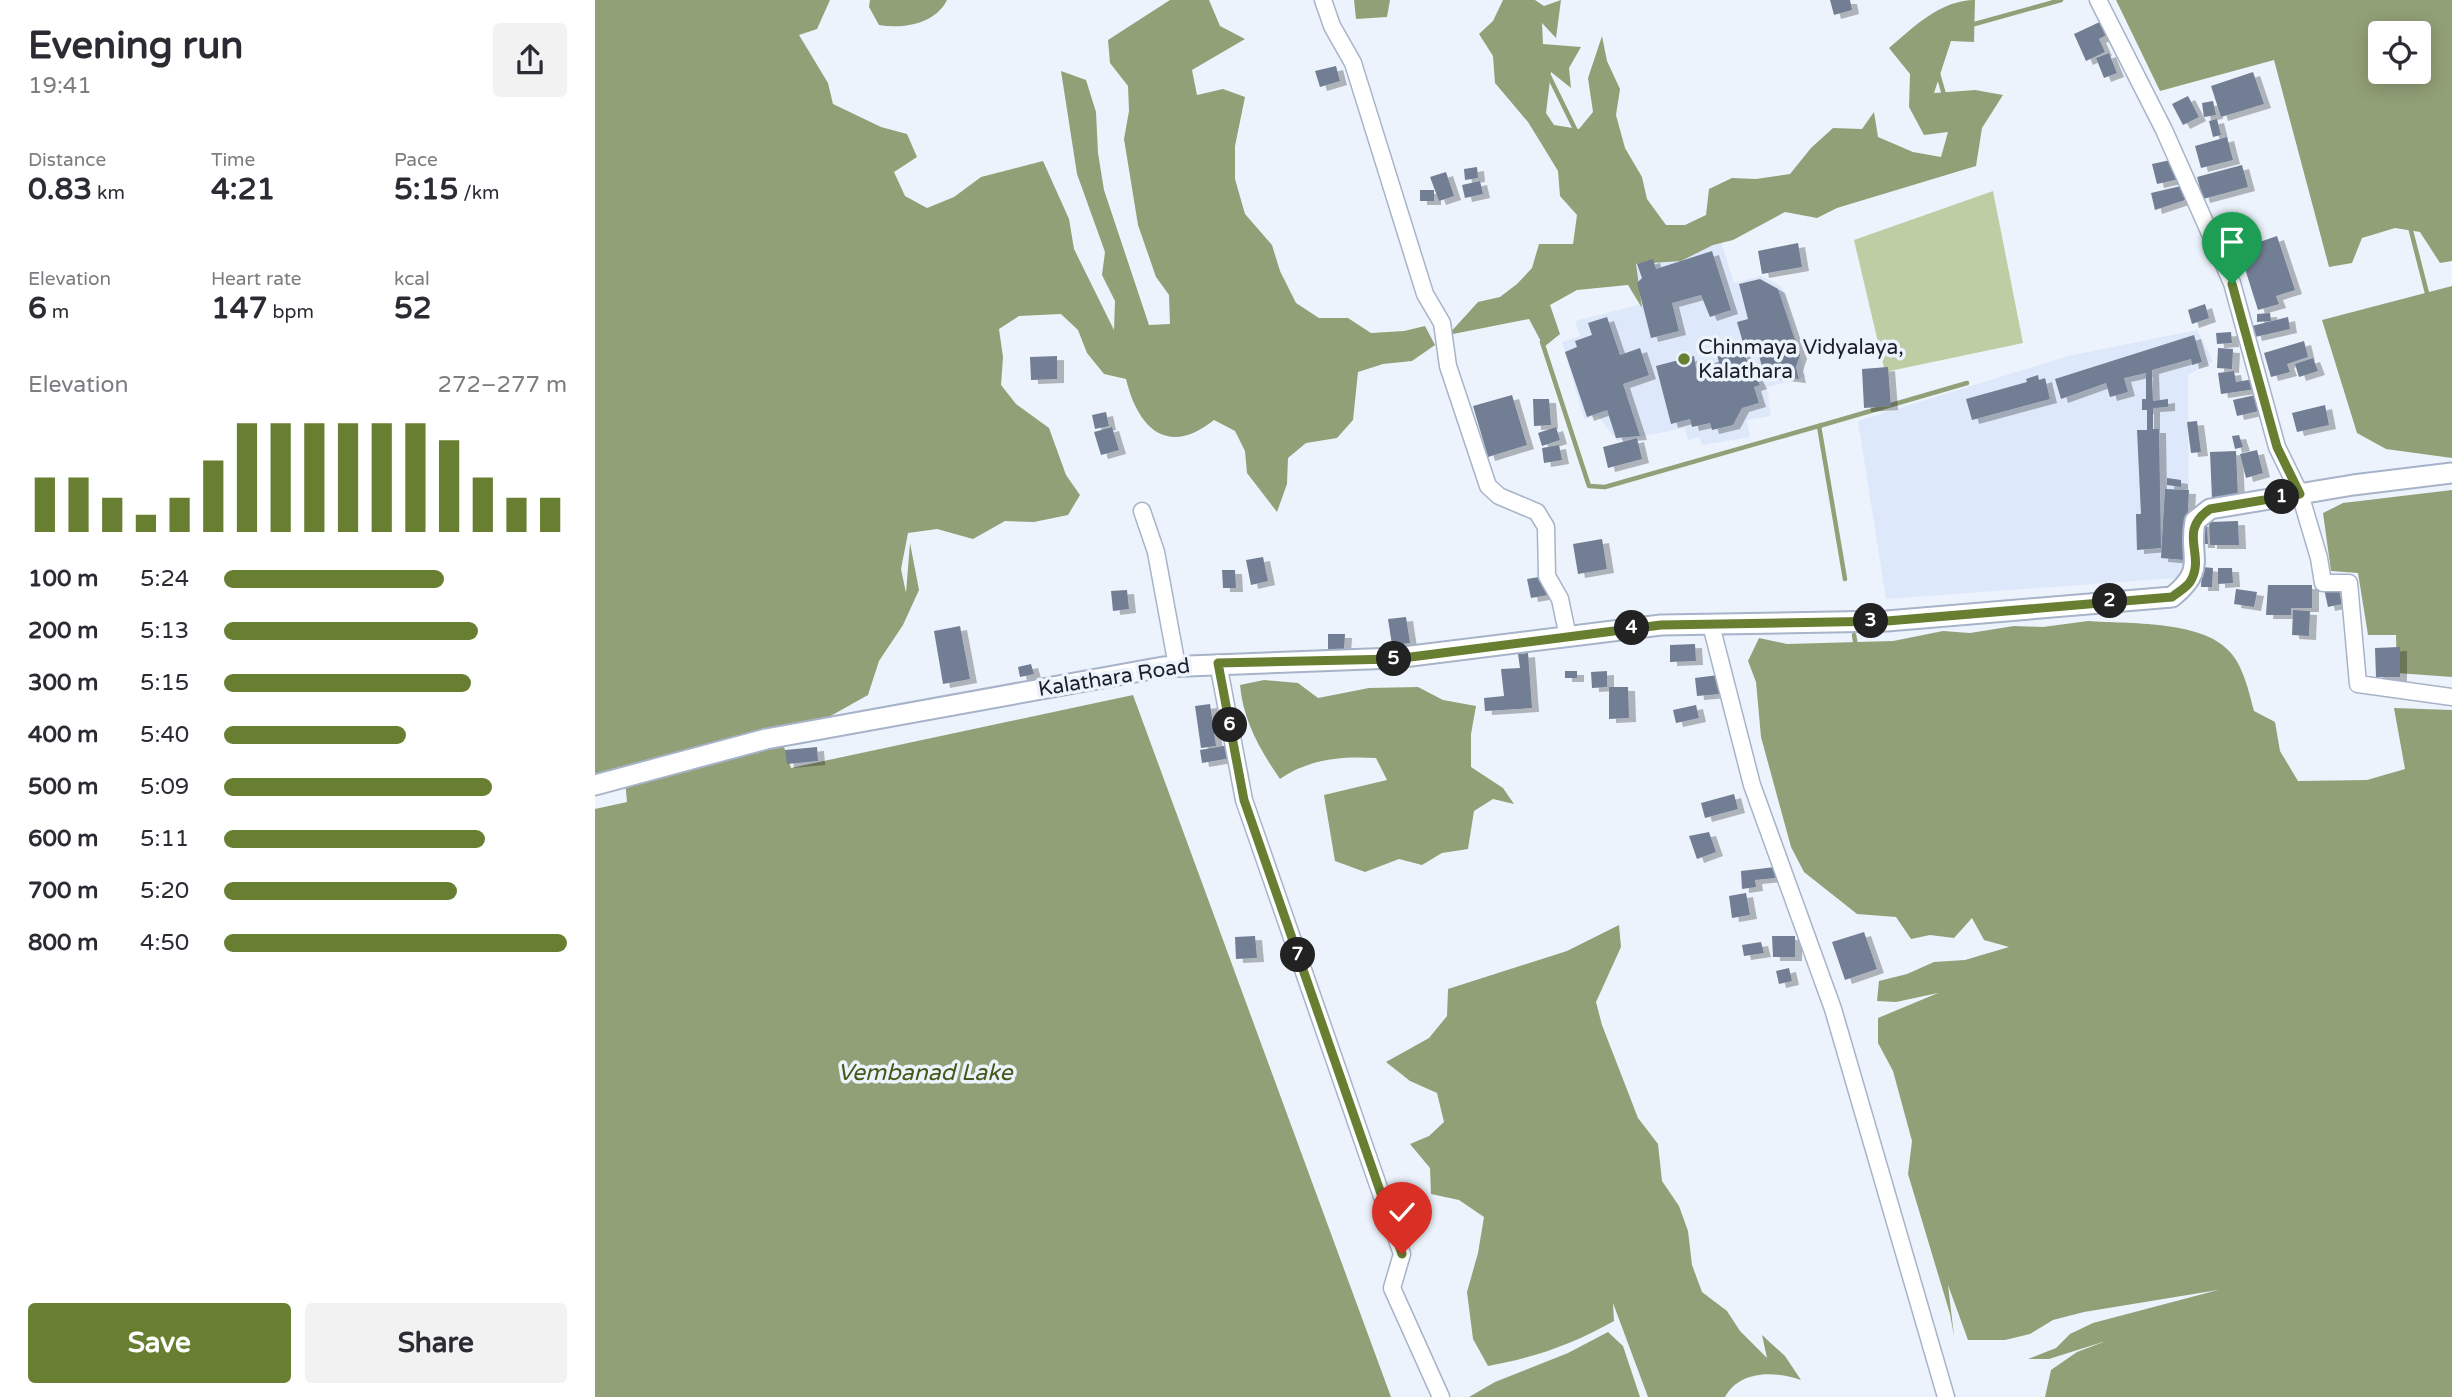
<!DOCTYPE html>
<html lang="en">
<head>
<meta charset="utf-8">
<style>
	body { margin:0; font-family:"Varela Round",sans-serif; background:#f2f2f3; color:#2b2b33; height:100vh; display:flex; flex-direction:column; font-size:26px; white-space:nowrap }
	* { box-sizing:border-box; margin:0 }
	p { font-size:23px; color:#7c7c81 }
	.icon { flex:none; width:38px; height:38px; fill:none; stroke:currentColor; stroke-width:2; stroke-linecap:round; stroke-linejoin:round }
	.map { position:relative; flex:1; overflow:hidden }
	.panel { display:flex; flex-direction:column; background:#fff; width:595px }
	.panel>* { flex:none }
	.buttons { position:absolute; left:1773px; top:21px; display:grid; gap:14px }
	.buttons a { display:grid; place-items:center; width:63px; height:63px; border-radius:7px; background:#fff; box-shadow:0 4px 18px #0003; font-size:35px }
	.pin { position:absolute; display:grid; place-items:center; width:60px; height:60px; color:#fff; margin:-72px -30px; border-radius:50% 50% 50% 0; rotate:-45deg; box-shadow:0 0 7px #0007 }
	.pin .icon { rotate:45deg }
	.km { position:absolute; width:35px; height:35px; margin:-18px; border-radius:50%; background:#222; color:#fff; font-size:19px; line-height:35px; text-align:center }
	.round { display:grid; place-items:center; flex:none; width:74px; height:74px; border-radius:7px; background:#f2f2f3 }
	.summary { display:flex; align-items:center; justify-content:space-between; height:119px; padding:0 28px }
	h1 { font-size:38px; font-weight:800; line-height:52px }
	.figures { display:grid; grid-template-columns:repeat(3,1fr); gap:10px; height:119px; padding:7px 28px }
	.figures div { display:grid; align-content:center }
	.figures b { font-size:30px; font-weight:800 }
	.figures small { font-size:19px; font-weight:400 }
	.figures p { font-size:19px }
	.chart { height:196px; padding:14px 28px }
	.chart p { display:flex; justify-content:space-between }
	.chart svg { width:100%; height:126px; margin-top:7px; stroke:#687f31; stroke-width:6 }
	.primary-button { display:flex; gap:14px; margin-top:auto; padding:14px 28px }
	.primary-button a { flex:1; height:80px; border-radius:7px; background:#687f31; color:#fff; font-size:28px; font-weight:800; line-height:80px; text-align:center }
	.primary-button a+a { background:#f2f2f3; color:#2b2b33 }
	ul { padding:0 28px; list-style:none; font-size:23px }
	li { display:grid; grid-template-columns:112px 84px 1fr; align-items:center; height:52px }
	li i { height:18px; border-radius:9px; background:#687f31 }
	main { display:flex; flex:1; min-height:0 }
	.map>svg:first-child { display:block }
	.built { fill:#dde8fa }
	.green { fill:#becda3 }
	.water { fill:#92a077; fill-rule:evenodd }
	.lines { fill:none; stroke-linecap:round; stroke-linejoin:round }
	.stream { stroke:#92a077; stroke-width:4.5 }
	.building { fill:#727e93; filter:url(#shadow) }
	.minor-casing { stroke:#a6b3c9; stroke-width:19 }
	.tertiary-casing { stroke:#a6b3c9; stroke-width:23 }
	.minor { stroke:#fff; stroke-width:16 }
	.tertiary { stroke:#fff; stroke-width:19 }
	.route-casing { stroke:#fff; stroke-width:14 }
	.route { stroke:#687f31; stroke-width:9 }
	.poi-dot { fill:#687f31; stroke:#edf3fc; stroke-width:2.5 }
	.labels { text-anchor:middle; stroke-width:7; stroke-linejoin:round; paint-order:stroke }
	.poi-label { font-size:21px; fill:#1b2028; stroke:#edf3fc; text-anchor:start }
	.street-label { font-size:21px; fill:#1b2028; stroke:#edf3fc }
	.water-label { font-size:23px; font-style:italic; fill:#47591a; stroke:#edf3fc }
</style>
</head>
<body>
<main>
<section class="panel">
<div class="summary"><div><h1>Evening run</h1><p>19:41</p></div><a class="round"><svg class="icon" aria-label="share" viewBox="0 0 24 24"><path d="M12 15V3M7 8l5-5 5 5M5 13v7h14v-7"/></svg></a></div>
<div class="figures">
<div><p>Distance</p><b>0.83<small> km</small></b></div>
<div><p>Time</p><b>4:21</b></div>
<div><p>Pace</p><b>5:15<small> /km</small></b></div>
</div>
<div class="figures">
<div><p>Elevation</p><b>6<small> m</small></b></div>
<div><p>Heart rate</p><b>147<small> bpm</small></b></div>
<div><p>kcal</p><b>52</b></div>
</div>
<div class="chart"><p><span>Elevation</span>272–277 m</p>
<svg viewBox="0 0 160 44" preserveAspectRatio="none"><path d="M5 44V25M15 44V25M25 44V32M35 44V38M45 44V32M55 44V19M65 44V6M75 44V6M85 44V6M95 44V6M105 44V6M115 44V6M125 44V12M135 44V25M145 44V32M155 44V32"/></svg>
</div>
<ul>
<li><b>100 m</b>5:24<i style="width:64%"></i></li>
<li><b>200 m</b>5:13<i style="width:74%"></i></li>
<li><b>300 m</b>5:15<i style="width:72%"></i></li>
<li><b>400 m</b>5:40<i style="width:53%"></i></li>
<li><b>500 m</b>5:09<i style="width:78%"></i></li>
<li><b>600 m</b>5:11<i style="width:76%"></i></li>
<li><b>700 m</b>5:20<i style="width:68%"></i></li>
<li><b>800 m</b>4:50<i style="width:100%"></i></li>
</ul>
<div class="primary-button"><a>Save</a><a>Share</a></div>
</section>
<div class="map">
<svg width="1857" height="1397" viewBox="0 0 1857 1397">
	<defs>
		<filter id="shadow"><feDropShadow dx="7" dy="4" stdDeviation="0" flood-color="#0004"/></filter>
	</defs>
	<rect width="100%" height="100%" fill="#edf3fc"/>
	<g class="built">
		<path d="M1125 238 1139 283 1167 276 1187 287 1211 377 1172 387 1176 416 1152 420 1155 437 1107 445 1105 437 1093 440 1090 428 1022 441 1003 416 989 419 967 342 985 336 980 321 1047 304 1035 265Z"/>
		<path d="M1602 330 1618 361 1593 375 1594 577 1291 599 1263 421 1473 356Z"/>
	</g>
	<path class="green" d="M1398 191 1428 343 1290 372 1259 240Z"/>
	<g class="water">
		<path d="M0 0H235L222 29 204 35 233 83 238 104 286 127 312 134 322 157 299 172 310 196 332 208 359 197 386 177 448 161 474 219 479 249 519 330 520 301 507 275 510 252 482 174 466 71 491 80 501 112 503 153 509 190 554 325 575 324 574 295 561 277 543 225 529 139 534 111 533 86 515 63 513 40 575 0H614L625 26 650 39 597 70 602 95 628 89 650 97 640 146V179L650 214 677 245 685 271 701 303 724 318H753L776 333 809 331 830 326 840 345 817 361 788 364 763 372 758 420 742 438 711 443 693 458 692 484 682 512 652 473 650 451 640 431 619 420C573 457 543 429 531 379L509 374 492 353 483 330 466 314 424 316 404 329 408 357 406 385 421 404 454 428 471 475 485 495 473 515 439 522 410 521 378 539 342 529 313 533 306 569 311 593 315 543 324 590 308 625 284 661 273 695 232 718 183 729 196 768 538 695 796 1397H0V809L32 802 29 769 0 775Z"/>
		<path d="M275 0H352C340 24 309 29 284 25L274 7Z"/>
		<path d="M759 0H795L792 17 761 19Z"/>
		<path d="M908 0H940L949 6 966 0 961 38 947 23 948 44 986 47 974 68 976 88 956 72 951 113 959 125 984 129 998 112 993 78 1007 36 1012 61 1025 89 1021 115 1030 148 1047 177 1052 199 1071 225H1090L1111 215 1114 189 1137 178 1161 179 1195 174 1216 148 1238 128 1267 129 1279 112 1283 137 1318 152 1346 157 1353 132 1329 135 1314 107 1315 74 1294 48C1319 27 1345 0 1380 0L1379 42 1356 41 1339 93 1380 90 1408 95 1387 128 1381 166 1242 208 1222 218 1190 212 1138 240 1118 245 1086 261 1041 264 1047 308 1033 285 982 290 955 305 965 334 949 347 934 319 853 335 883 302 905 297 922 284 937 268 944 244H978L982 215 965 196 963 171 949 148 933 122 900 83 898 56 884 34 898 21Z"/>
		<path d="M1521 0H1857V261L1845 263 1825 232 1800 228 1767 238 1757 263 1734 267 1679 60 1565 91ZM1785 33H1824V72H1785Z"/>
		<path d="M1857 286V458L1791 449 1762 433 1727 320Z"/>
		<path d="M1857 490V677L1802 673 1801 635H1773L1763 573 1736 571 1728 513 1748 503Z"/>
		<path d="M1493 621C1533 624 1606 620 1634 651 1648 665 1654 692 1659 711L1680 722 1685 751 1703 781 1772 780 1810 769 1799 708 1857 710V1397H1450L1456 1370 1482 1352 1511 1341 1454 1359H1433L1461 1348 1475 1334 1498 1323 1623 1290 1489 1312 1458 1320 1435 1334 1410 1340H1373L1353 1285 1359 1336 1355 1314 1313 1174 1317 1141 1298 1071 1283 1043V1018L1343 993 1301 1002 1282 1001 1284 981 1312 974 1339 962 1370 960 1414 947 1389 940 1377 918 1359 938 1335 935 1316 939 1301 917 1262 914 1209 872 1196 847 1166 737 1161 682 1153 661 1164 638 1192 644 1298 641 1348 631 1375 633 1419 626 1448 627Z"/>
		<path d="M669 680 703 683 723 698 774 688 823 687 848 700 881 706 876 734V767L908 788 919 804 898 799 879 811 873 849 847 853 827 865 804 859 770 872 740 861 729 795 792 780 781 758C746 756 714 759 685 779 665 750 648 720 645 685Z"/>
		<path d="M1024 925 1026 947 1001 1002 1007 1025 1043 1118 1063 1144 1067 1181 1084 1206 1093 1231 1097 1265 1107 1292 1132 1311 1145 1331 1172 1358 1167 1335 1190 1356 1206 1380C1180 1371 1145 1370 1130 1397H1053L1018 1303 1019 1321C978 1344 939 1358 893 1366L878 1339 872 1292 883 1253 889 1217 864 1200 836 1194 835 1168 815 1144 834 1136 849 1122 842 1093 815 1081 791 1062 834 1038 852 1016 853 989 972 951Z"/>
		<path d="M1013 1332 1028 1346 1045 1397H874L900 1382 973 1353Z"/>
	</g>
	<g class="lines">
		<g class="stream">
			<path d="M1376 25 1466 0"/>
			<path d="M1342 70 1350 98"/>
			<path d="M954 76 981 131"/>
			<path d="M1815 227 1833 297"/>
			<path d="M947 342 994 486 1010 487 1227 425"/>
			<path d="M1250 579 1224 426 1372 383"/>
			<path d="M1259 635 1261 646"/>
		</g>
	</g>
	<g class="building">
		<path d="M1235 0H1255L1257 10 1239 15Z"/>
		<path d="M1509 20 1515 33 1504 39 1510 52 1491 61 1479 34Z"/>
		<path d="M1514 53 1522 73 1509 78 1501 58Z"/>
		<path d="M741 66 745 81 725 87 720 71Z"/>
		<path d="M1658 72 1669 104 1626 117 1616 86Z"/>
		<path d="M1593 96 1604 117 1588 125 1577 104Z"/>
		<path d="M1618 101 1621 115 1609 117 1607 103Z"/>
		<path d="M1622 119 1626 135 1618 137 1614 121Z"/>
		<path d="M1632 137 1638 160 1606 168 1600 146Z"/>
		<path d="M1580 159 1584 179 1562 184 1557 164Z"/>
		<path d="M1647 165 1653 187 1608 199 1602 177Z"/>
		<path d="M882 167 883 178 870 180 869 169Z"/>
		<path d="M851 172 859 196 844 201 835 177Z"/>
		<path d="M885 181 888 194 870 198 867 185Z"/>
		<path d="M1590 185 1593 199 1560 210 1556 193Z"/>
		<rect x="825" y="190" width="14" height="11"/>
		<path d="M1682 236 1700 290 1681 296 1684 304 1663 310 1646 256 1652 254 1650 247Z"/>
		<path d="M1203 243 1207 267 1167 274 1163 251Z"/>
		<path d="M1117 251 1136 310 1115 317 1106 295 1077 303 1084 331 1056 338 1042 283 1047 278 1042 264 1058 259 1061 269Z"/>
		<path d="M1165 279 1183 289 1205 355 1201 367 1204 379 1169 375 1161 343 1149 346 1142 322 1153 319 1144 284Z"/>
		<path d="M1610 304 1614 318 1597 324 1593 310Z"/>
		<path d="M1675 313 1676 321 1662 322V314Z"/>
		<path d="M1012 317 1025 355 1045 348 1054 375 1028 384 1045 436 1021 438 1012 410 992 417 970 352 982 347 980 341 997 335 993 323Z"/>
		<path d="M1693 317 1695 329 1660 337 1657 326Z"/>
		<path d="M1636 332 1637 343 1622 344 1621 333Z"/>
		<path d="M1599 335 1607 362 1597 365 1596 359 1557 370 1558 401 1573 399V407L1558 408V429H1564L1566 548 1542 550 1541 514H1546L1542 430H1552V410H1547V399H1551V373L1529 378 1533 392 1515 397 1511 383 1466 399 1460 379Z"/>
		<path d="M1709 341 1713 357 1692 364 1695 372 1676 377 1669 353Z"/>
		<path d="M1144 345 1165 385 1159 387 1164 403 1147 408 1138 425 1117 430 1115 423 1097 427 1095 419 1076 424 1061 366 1099 356 1101 368 1124 362 1121 352Z"/>
		<path d="M1623 348 1638 349 1637 369 1622 368Z"/>
		<path d="M462 356V379L436 380 435 357Z"/>
		<path d="M1718 358 1723 371 1704 377 1700 364Z"/>
		<path d="M1293 367 1296 406 1269 408 1267 369Z"/>
		<path d="M1639 371 1641 382 1659 379 1661 389 1626 394 1623 373Z"/>
		<path d="M1443 375 1444 380 1450 378 1455 399 1377 420 1371 399 1432 382 1431 379Z"/>
		<path d="M917 395 932 445 893 457 878 406Z"/>
		<path d="M1660 395 1664 411 1642 416 1638 400Z"/>
		<path d="M938 399H954L956 425 939 426Z"/>
		<path d="M1730 405 1734 425 1702 432 1697 413Z"/>
		<path d="M511 412 514 426 500 429 497 415Z"/>
		<path d="M1602 421 1606 452 1596 453 1592 422Z"/>
		<path d="M517 427 524 450 506 455 499 432Z"/>
		<path d="M961 427 965 440 947 446 943 433Z"/>
		<path d="M1644 435 1648 447 1640 449 1637 436Z"/>
		<path d="M1042 438 1047 459 1013 468 1008 447Z"/>
		<path d="M964 445 967 460 949 463 947 448Z"/>
		<path d="M1662 450 1668 473 1651 478 1645 454Z"/>
		<path d="M1641 451 1643 498 1617 499 1615 452Z"/>
		<path d="M1572 478 1586 480V487L1572 485Z"/>
		<path d="M1570 489 1594 490 1590 560 1566 558Z"/>
		<path d="M1643 521 1644 545H1615L1614 522Z"/>
		<path d="M1612 522 1613 544H1606L1605 523Z"/>
		<path d="M1007 539 1012 569 983 574 978 544Z"/>
		<path d="M668 557 673 581 656 585 651 560Z"/>
		<path d="M1607 567 1618 568 1617 587H1606Z"/>
		<path d="M1623 568H1637L1638 583 1623 584Z"/>
		<path d="M627 570H640L641 588H628Z"/>
		<path d="M950 576 953 595 936 598 932 579Z"/>
		<path d="M1673 585H1717V608H1696V615H1671Z"/>
		<path d="M1743 586 1747 604 1733 607 1729 589Z"/>
		<path d="M1641 589 1662 592 1659 607 1639 604Z"/>
		<path d="M532 590 534 609 518 611 516 591Z"/>
		<path d="M1698 610 1715 611 1714 636 1697 635Z"/>
		<path d="M811 617 815 643 797 645 793 619Z"/>
		<path d="M365 626 375 679 348 684 339 631Z"/>
		<path d="M733 634H750L749 649H733Z"/>
		<path d="M1100 644 1101 661 1075 662V645Z"/>
		<path d="M1805 647V677H1781L1780 648Z"/>
		<path d="M933 653 937 708 890 711 889 698 909 696 906 669 925 668 923 654Z"/>
		<path d="M436 664 439 674 425 677 423 667Z"/>
		<rect x="970" y="671" width="12" height="7"/>
		<path d="M1012 671V687L997 688 996 672Z"/>
		<path d="M1123 675 1125 694 1102 696 1100 678Z"/>
		<path d="M1014 687H1033L1034 718 1014 719Z"/>
		<path d="M615 704 621 746 606 748 600 706Z"/>
		<path d="M1101 705 1104 718 1081 723 1078 710Z"/>
		<path d="M634 745 636 758 607 763 605 750Z"/>
		<path d="M222 747 223 761 192 764 190 750Z"/>
		<path d="M1139 794 1143 809 1110 818 1106 803Z"/>
		<path d="M1114 832 1121 852 1102 859 1094 836Z"/>
		<path d="M1180 867 1181 878 1160 880 1161 887 1147 889 1146 871Z"/>
		<path d="M1151 893 1155 915 1137 918 1134 896Z"/>
		<path d="M1269 932 1282 969 1250 980 1237 942Z"/>
		<path d="M660 936 662 958 641 959 640 937Z"/>
		<path d="M1177 936H1200V957H1178Z"/>
		<path d="M1166 942 1169 953 1149 956 1147 945Z"/>
		<path d="M1194 968 1197 981 1184 984 1181 971Z"/>
	</g>
	<g class="lines">
		<g class="minor-casing">
			<g id="minor">
				<path d="M728 0 737 26 758 63 830 294 847 323 853 366 893 486 904 496 942 512 951 527 952 576 965 599 973 637"/>
				<path d="M1503 0 1569 130 1637 283 1682 447 1705 494 1724 558 1728 583H1754L1763 684 1857 697"/>
				<path d="M547 511 561 552 582 666"/>
				<path d="M1116 625 1157 785 1238 1009 1351 1397"/>
				<path d="M623 663 649 800 807 1254 797 1288 846 1397"/>
			</g>
		</g>
		<g class="tertiary-casing">
			<path id="tertiary" d="M0 785 171 739 568 667 800 658 1066 625 1292 621 1577 597C1613 568 1593 558 1600 521L1615 509 1758 485 1857 473"/>
		</g>
		<use href="#minor" class="minor"/>
		<use href="#tertiary" class="tertiary"/>
	</g>
	<g class="lines">
		<g class="route-casing">
			<path id="route" d="M807 1254 649 800 623 663 800 659 1066 625 1292 621 1577 597C1583 592 1591 588 1595 582 1612 555 1581 532 1615 509L1705 494 1682 447 1637 284"/>
		</g>
		<use href="#route" class="route"/>
	</g>
	<circle class="poi-dot" cx="1089" cy="359" r="7"/>
	<g class="labels">
		<g class="poi-label">
			<text x="1103" y="354">Chinmaya Vidyalaya,<tspan x="1103" dy="24">Kalathara</tspan></text>
		</g>
		<g class="street-label">
			<text transform="translate(519 677) rotate(-9)" y="7">Kalathara Road</text>
		</g>
		<g class="water-label">
			<text x="330" y="1080">Vembanad Lake</text>
		</g>
	</g>
</svg>
<div class="buttons">
<a><svg class="icon" aria-label="locate" viewBox="0 0 24 24"><circle cx="12" cy="12" r="6"/><path d="M12 2v4M12 18v4M2 12h4M18 12h4"/></svg></a>
</div>
<div class="pin" style="left:1637px;top:284px;background:#1e9e55"><svg class="icon" aria-label="arrive" viewBox="0 0 24 24"><path d="M6 21V4h12l-3 4 3 4H6"/></svg></div>
<div class="pin" style="left:807px;top:1254px;background:#d93025"><svg class="icon" aria-label="check" viewBox="0 0 24 24"><path d="M5 12l5 5 9-10"/></svg></div>
<b class="km" style="left:1687px;top:497px">1</b>
<b class="km" style="left:1515px;top:601px">2</b>
<b class="km" style="left:1276px;top:621px">3</b>
<b class="km" style="left:1037px;top:628px">4</b>
<b class="km" style="left:799px;top:659px">5</b>
<b class="km" style="left:635px;top:725px">6</b>
<b class="km" style="left:703px;top:955px">7</b>
</div>
</main>
</body>
</html>
